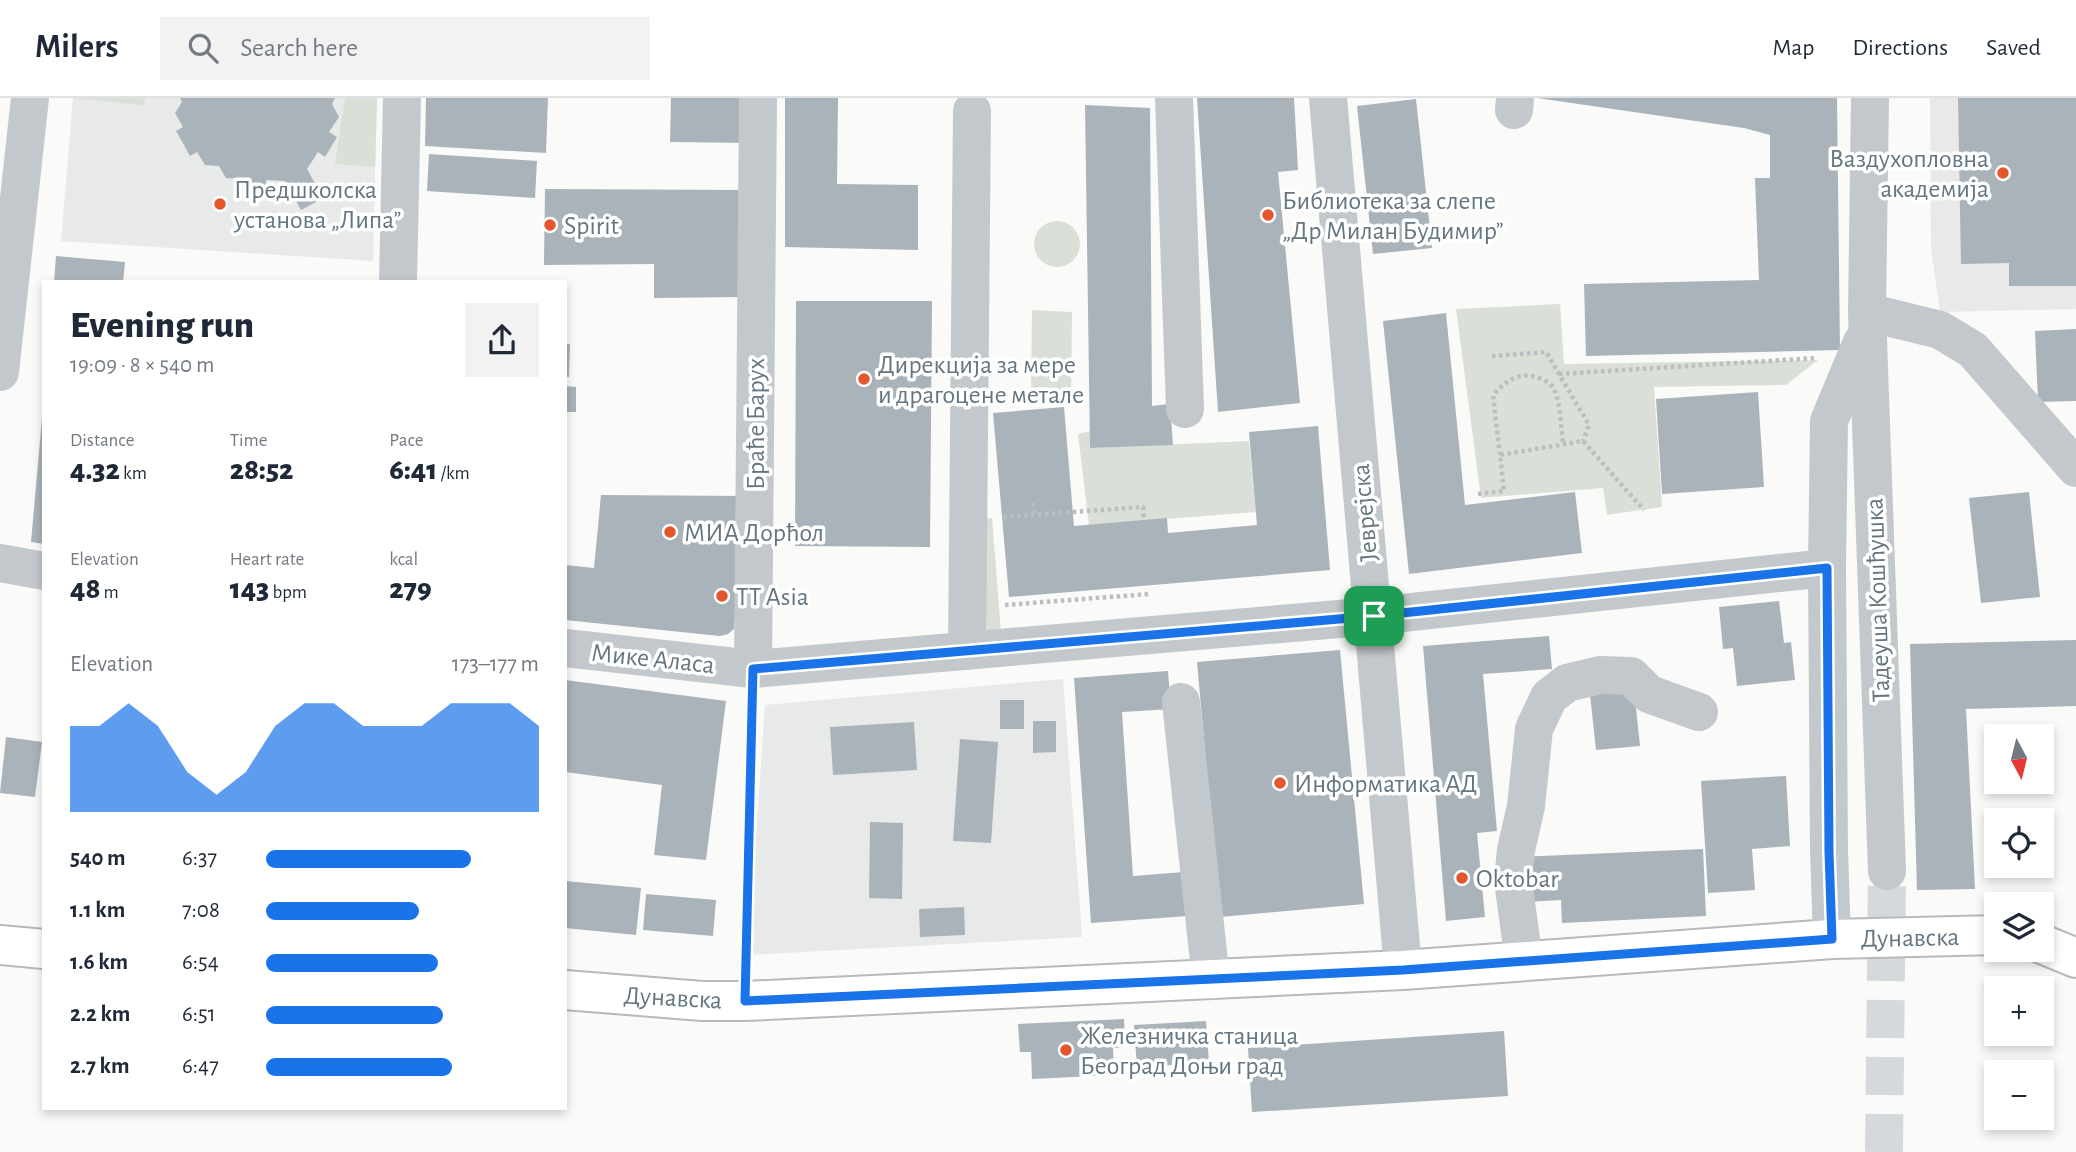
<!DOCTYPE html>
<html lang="en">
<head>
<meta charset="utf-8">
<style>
	body { margin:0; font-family:"Alegreya Sans",sans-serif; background:#f2f2f3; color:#1f2937; height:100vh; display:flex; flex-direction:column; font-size:26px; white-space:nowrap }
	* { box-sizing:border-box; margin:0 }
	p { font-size:23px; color:#747a83 }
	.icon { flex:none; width:38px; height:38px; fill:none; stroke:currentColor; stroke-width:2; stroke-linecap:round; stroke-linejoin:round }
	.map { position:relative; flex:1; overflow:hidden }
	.details { position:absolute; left:42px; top:182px; width:525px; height:830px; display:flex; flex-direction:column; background:#fff; border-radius:0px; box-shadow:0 4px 10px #0003 }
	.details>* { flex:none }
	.needle { width:46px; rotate:173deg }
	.tools { position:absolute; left:1984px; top:626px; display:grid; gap:14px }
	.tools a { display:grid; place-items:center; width:70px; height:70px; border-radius:0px; background:#fff; box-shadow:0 4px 10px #0003; font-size:35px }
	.pin { position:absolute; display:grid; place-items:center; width:60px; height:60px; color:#fff; margin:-30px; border-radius:14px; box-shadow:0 4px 10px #0006 }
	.round { display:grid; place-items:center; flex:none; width:74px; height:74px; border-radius:0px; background:#f2f2f3 }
	.head { display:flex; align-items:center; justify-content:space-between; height:119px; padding:0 28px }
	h1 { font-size:38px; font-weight:800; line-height:52px }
	.stats { display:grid; grid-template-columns:repeat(3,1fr); gap:10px; height:119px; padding:7px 28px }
	.stats div { display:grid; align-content:center }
	.stats b { font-size:30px; font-weight:800 }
	.stats small { font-size:19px; font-weight:400 }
	.stats p { font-size:19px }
	.chart { height:196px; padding:14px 28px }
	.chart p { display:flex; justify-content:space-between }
	.chart svg { width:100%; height:126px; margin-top:7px; fill:#1a73e8; opacity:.7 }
	ul { padding:0 28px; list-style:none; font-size:23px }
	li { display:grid; grid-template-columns:112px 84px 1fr; align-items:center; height:52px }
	li i { height:18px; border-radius:9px; background:#1a73e8 }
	header { display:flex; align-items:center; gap:42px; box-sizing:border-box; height:98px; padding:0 35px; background:#fff; border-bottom:2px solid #e0e1e3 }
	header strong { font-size:33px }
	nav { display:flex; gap:38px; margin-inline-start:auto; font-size:24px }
	.search { width:490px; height:63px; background:#f2f2f3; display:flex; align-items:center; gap:18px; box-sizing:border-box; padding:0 24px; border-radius:0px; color:#747a83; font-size:26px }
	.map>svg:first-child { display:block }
	.built { fill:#e8e9e9 }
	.green { fill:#dadfd7 }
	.building { fill:#aab3b9 }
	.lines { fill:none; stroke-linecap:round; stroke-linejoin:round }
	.minor-tunnel { stroke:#d5d9db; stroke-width:38; stroke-dasharray:38 19; stroke-linecap:butt }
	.major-casing { stroke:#b5babe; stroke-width:42 }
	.path { stroke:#bbbfc2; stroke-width:4.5; stroke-dasharray:3.5 3.5; stroke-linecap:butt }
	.minor { stroke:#c3c8cc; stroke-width:38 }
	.major { stroke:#fff; stroke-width:38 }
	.route-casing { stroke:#fff; stroke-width:14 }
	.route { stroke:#1a73e8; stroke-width:9 }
	.poi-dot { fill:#e4572e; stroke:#fff; stroke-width:2.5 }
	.labels { text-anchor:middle; stroke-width:7; stroke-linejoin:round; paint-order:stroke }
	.poi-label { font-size:26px; fill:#657683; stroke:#fff; text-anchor:start }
	.street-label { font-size:26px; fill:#657683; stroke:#fff }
</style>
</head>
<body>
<header>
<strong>Milers</strong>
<div class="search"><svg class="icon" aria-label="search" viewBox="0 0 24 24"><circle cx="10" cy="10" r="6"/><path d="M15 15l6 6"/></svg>Search here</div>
<nav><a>Map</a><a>Directions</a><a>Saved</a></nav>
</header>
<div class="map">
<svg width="2076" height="1054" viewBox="0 0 2076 1054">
	<rect width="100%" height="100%" fill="#fafaf8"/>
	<g class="built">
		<path d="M73 0H377L373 163 61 143Z"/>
		<path d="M1930 0H2076V211L1940 214 1931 150Z"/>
		<path d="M1063 581 1082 839 748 857 765 607Z"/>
	</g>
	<g class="green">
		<path d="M73 0H145L144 7Z"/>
		<path d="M345 0H377L375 69 335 66Z"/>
		<circle cx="1057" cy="146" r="23"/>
		<path d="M1560 206 1564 266 1818 262 1786 287 1654 289 1662 409 1607 417 1603 390 1481 400 1456 211Z"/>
		<path d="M1032 212 1072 214 1071 297H1031Z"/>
		<path d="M1090 333 1091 350 1249 343 1256 414 1089 427 1078 336Z"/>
		<path d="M992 420 1001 534 979 536 977 422Z"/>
	</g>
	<g class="building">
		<path d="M180 0H335L332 6 339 19 329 34 337 39 325 59 318 54 307 71 323 100 301 112 285 83 266 82 265 91 244 90V81L226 80 219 68 205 67 197 54 190 58 176 33 183 29 175 15 182 4Z"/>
		<path d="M426 0H548L546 55 425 48Z"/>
		<path d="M671 0H749V45L670 44Z"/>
		<path d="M785 0H838L837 86 918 87V152L785 149Z"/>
		<path d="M1197 0H1294L1298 72 1278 74 1300 305 1218 314Z"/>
		<path d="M1537 0H1837L1840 252 1586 258 1584 186 1759 182 1755 80H1770V37L1744 30Z"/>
		<path d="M1958 0H2076V188H2009V165L1961 166Z"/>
		<path d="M1416 1 1432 150 1373 156 1357 8Z"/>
		<path d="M1085 7 1150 10 1152 308 1170 306 1173 347 1090 350Z"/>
		<path d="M429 56 537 63 535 100 427 93Z"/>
		<path d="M545 91 741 92V199L654 200V166L544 167Z"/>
		<path d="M56 158 125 164 123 184H54Z"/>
		<path d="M796 203H932L930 449 795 448Z"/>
		<path d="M1446 215 1465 407 1575 394 1582 455 1409 476 1383 223Z"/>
		<path d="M2076 231V303L2038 304 2035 233Z"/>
		<path d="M565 246H570L569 279H565Z"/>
		<path d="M565 288 576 289V314H565Z"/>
		<path d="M1758 294 1764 389 1662 396 1656 301Z"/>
		<path d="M1064 309 1074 428 1167 420 1168 435 1257 427 1249 334 1318 328 1330 472 1009 499 993 315Z"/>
		<path d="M42 320H44V446L31 444Z"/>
		<path d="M2029 394 2040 499 1981 505 1969 400Z"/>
		<path d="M601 397 745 398 734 531 728 536 720 538 565 522V467L594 470Z"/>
		<path d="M1779 503 1784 545 1791 544 1795 582 1737 588 1733 550 1723 551 1719 509Z"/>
		<path d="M1549 538 1552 571 1483 576 1497 733 1477 735 1485 819 1446 823 1423 548Z"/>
		<path d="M2076 542V608L1966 611 1975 791 1917 792 1910 546Z"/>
		<path d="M1340 552 1364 806 1220 819 1197 564Z"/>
		<path d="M1168 573 1171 611 1122 614 1133 778 1184 774 1188 818 1091 825 1074 580Z"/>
		<path d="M565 582 726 603 706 762 654 757 662 687 565 674Z"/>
		<path d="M1633 582 1640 648 1596 652 1589 587Z"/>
		<rect x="1000" y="602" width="24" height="29"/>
		<path d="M1033 623H1056V654L1033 655Z"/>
		<path d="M914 624 917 672 833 677 830 629Z"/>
		<path d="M6 639 42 644 35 699 0 695Z"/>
		<path d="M960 641 998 644 991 745 953 743Z"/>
		<path d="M1786 678 1790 748 1752 751 1755 792 1708 795 1701 683Z"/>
		<path d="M870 724 903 725 902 801 869 800Z"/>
		<path d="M1703 751 1706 818 1562 825 1561 802 1523 804 1521 759Z"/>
		<path d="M565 783 641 790 636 837 565 830Z"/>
		<path d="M646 796 716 802 713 838 643 832Z"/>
		<path d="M964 809 965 837 920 839 919 811Z"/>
		<path d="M1124 921 1125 949 1113 950 1114 977 1032 981 1031 954H1020L1018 926Z"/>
		<path d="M1206 923 1209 965 1137 969 1134 927Z"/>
		<path d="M1504 933 1508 998 1252 1014 1248 950Z"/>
	</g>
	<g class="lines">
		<path class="minor-tunnel" d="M1884 1054 1887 773"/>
		<g class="major-casing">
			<g id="major">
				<path d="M2042 846 2076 860"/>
				<path d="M0 847 44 851"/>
				<path d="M565 892 702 903H745L1403 872 1832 841 1997 837"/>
			</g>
		</g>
		<g class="path">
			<path d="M1492 258 1546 254 1589 327 1583 343"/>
			<path d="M1559 276 1816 260"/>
			<path d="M1500 357 1493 297C1506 283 1518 274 1536 279 1543 281 1551 285 1554 291 1561 307 1561 329 1563 346"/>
			<path d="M1478 396 1504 393 1500 357 1583 343 1644 412"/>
			<path d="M1033 405 1035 417"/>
			<path d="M1003 419 1143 409 1144 422"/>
			<path d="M1005 507 1149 496"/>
			<path d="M747 868 752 607"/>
		</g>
		<g class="minor">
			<path d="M1174 0 1185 311"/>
			<path d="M1328 0 1403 872"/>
			<path d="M1870 0 1867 214 1887 773"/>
			<path d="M1514 12 1515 0"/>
			<path d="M398 184 402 0"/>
			<path d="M1867 214 1940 232 1973 252 2076 370"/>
			<path d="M0 274 30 0"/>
			<path d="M0 465 44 473"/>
			<path d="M565 550 753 571 1374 518 1827 470"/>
			<path d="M967 553 972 13"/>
			<path d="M753 571 758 0"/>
			<path d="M1181 604 1211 882"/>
			<path d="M1832 841 1829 753 1827 470 1829 323 1862 244"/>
			<path d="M1524 863 1513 783 1516 752 1526 708 1534 631 1549 599 1567 585 1600 577 1631 578 1649 596 1699 614"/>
		</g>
		<use href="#major" class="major"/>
	</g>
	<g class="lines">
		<g class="route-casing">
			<path id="route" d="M1827 470 1829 754 1832 841 1403 872 745 903 753 571 1374 518Z"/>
		</g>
		<use href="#route" class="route"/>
	</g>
	<g class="poi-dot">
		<circle cx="2003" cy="75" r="7"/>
		<circle cx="220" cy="106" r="7"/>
		<circle cx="1268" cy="117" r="7"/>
		<circle cx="550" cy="127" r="7"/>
		<circle cx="864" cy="281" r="7"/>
		<circle cx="670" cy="434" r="7"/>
		<circle cx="722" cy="498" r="7"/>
		<circle cx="1280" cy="685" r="7"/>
		<circle cx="1462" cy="780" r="7"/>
		<circle cx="1066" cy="952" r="7"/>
	</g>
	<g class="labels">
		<g class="poi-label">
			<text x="1989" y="69" text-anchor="end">Ваздухопловна<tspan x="1989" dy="30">академија</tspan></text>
			<text x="234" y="100">Предшколска<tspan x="234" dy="30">установа „Липа”</tspan></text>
			<text x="1282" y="111">Библиотека за слепе<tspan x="1282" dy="30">„Др Милан Будимир”</tspan></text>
			<text x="564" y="136">Spirit</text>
			<text x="878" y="275">Дирекција за мере<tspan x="878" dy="30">и драгоцене метале</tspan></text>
			<text x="684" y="443">МИА Дорћол</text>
			<text x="736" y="507">TT Asia</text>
			<text x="1294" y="694">Информатика АД</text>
			<text x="1476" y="789">Oktobar</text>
			<text x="1080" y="946">Железничка станица<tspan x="1080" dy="30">Београд Доњи град</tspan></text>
		</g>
		<g class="street-label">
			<text transform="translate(755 326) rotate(-90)" y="9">Браће Барух</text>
			<text transform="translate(1364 415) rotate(-95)" y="9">Јеврејска</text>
			<text transform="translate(1877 502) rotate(-92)" y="9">Тадеуша Кошћушка</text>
			<text transform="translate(653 560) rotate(6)" y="9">Мике Аласа</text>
			<text transform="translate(1910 839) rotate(-1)" y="9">Дунавска</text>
			<text transform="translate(673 899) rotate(3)" y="9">Дунавска</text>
		</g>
	</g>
</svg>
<div class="tools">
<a><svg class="needle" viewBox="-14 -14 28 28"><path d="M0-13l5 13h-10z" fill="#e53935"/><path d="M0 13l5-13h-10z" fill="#747a83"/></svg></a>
<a><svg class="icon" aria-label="locate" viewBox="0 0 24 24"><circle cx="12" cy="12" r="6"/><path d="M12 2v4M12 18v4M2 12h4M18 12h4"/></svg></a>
<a><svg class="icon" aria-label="layers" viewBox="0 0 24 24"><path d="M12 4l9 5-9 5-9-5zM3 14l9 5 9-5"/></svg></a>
<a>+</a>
<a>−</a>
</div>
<div class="pin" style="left:1374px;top:518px;background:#1e9e55"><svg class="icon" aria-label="arrive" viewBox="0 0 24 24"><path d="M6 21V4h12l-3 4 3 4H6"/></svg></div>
<section class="details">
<div class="head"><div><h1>Evening run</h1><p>19:09 · 8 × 540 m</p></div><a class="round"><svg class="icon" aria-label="share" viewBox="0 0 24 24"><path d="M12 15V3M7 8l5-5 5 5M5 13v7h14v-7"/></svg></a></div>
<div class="stats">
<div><p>Distance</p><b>4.32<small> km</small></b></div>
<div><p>Time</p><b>28:52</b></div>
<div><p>Pace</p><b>6:41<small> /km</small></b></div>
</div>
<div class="stats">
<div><p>Elevation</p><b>48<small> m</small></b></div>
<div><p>Heart rate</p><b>143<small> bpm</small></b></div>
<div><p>kcal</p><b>279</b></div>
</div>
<div class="chart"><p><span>Elevation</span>173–177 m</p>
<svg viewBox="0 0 160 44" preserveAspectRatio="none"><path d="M0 44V14L10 14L20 6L30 14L40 30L50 38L60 30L70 14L80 6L90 6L100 14L110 14L120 14L130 6L140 6L150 6L160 14V44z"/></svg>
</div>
<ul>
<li><b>540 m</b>6:37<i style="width:75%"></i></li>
<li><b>1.1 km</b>7:08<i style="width:56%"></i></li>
<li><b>1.6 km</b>6:54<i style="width:63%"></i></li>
<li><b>2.2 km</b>6:51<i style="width:65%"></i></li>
<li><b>2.7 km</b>6:47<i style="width:68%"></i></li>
</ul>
</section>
</div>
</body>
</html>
